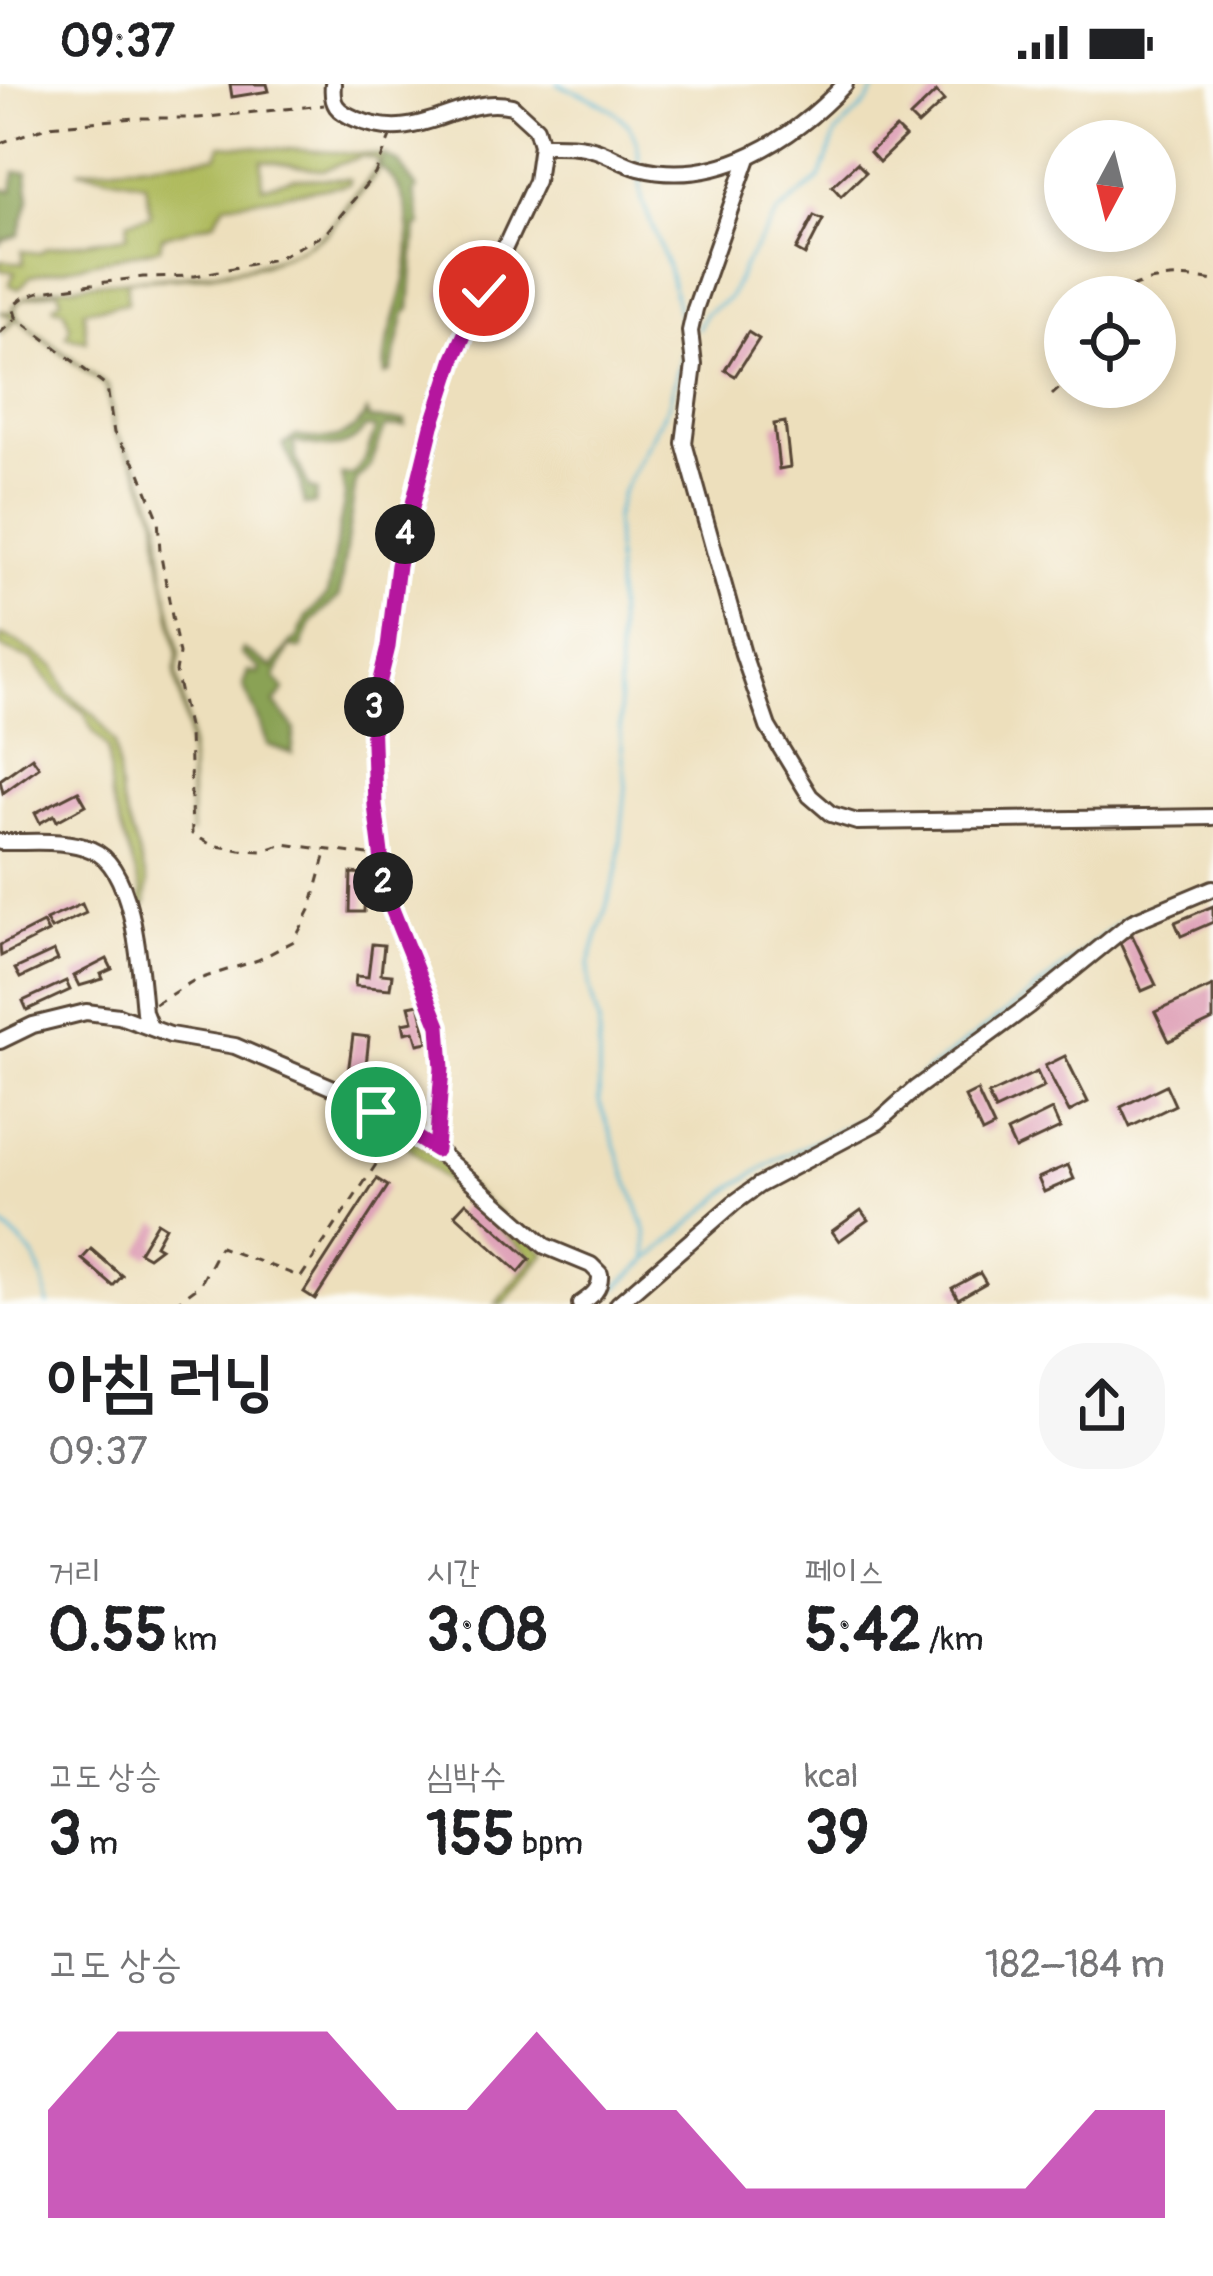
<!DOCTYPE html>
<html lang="ko">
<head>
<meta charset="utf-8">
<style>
	body { margin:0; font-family:Pangolin,"Poor Story",sans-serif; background:#f6f6f6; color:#202124; height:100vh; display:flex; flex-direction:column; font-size:45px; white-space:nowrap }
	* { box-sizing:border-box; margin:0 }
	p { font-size:39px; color:#757577 }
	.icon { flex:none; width:66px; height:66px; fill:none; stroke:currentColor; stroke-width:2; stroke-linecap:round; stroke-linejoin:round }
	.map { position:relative; height:1220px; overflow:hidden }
	.drawer { display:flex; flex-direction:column; background:#fff; flex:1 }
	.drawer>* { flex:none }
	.needle { width:78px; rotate:187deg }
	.controls { position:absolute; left:1044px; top:36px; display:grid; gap:24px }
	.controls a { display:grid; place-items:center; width:132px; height:132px; border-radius:50%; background:#fff; box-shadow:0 6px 18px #0003; font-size:60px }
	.pin { position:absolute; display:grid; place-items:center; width:102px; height:102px; color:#fff; margin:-51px; border:6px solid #fff; border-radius:50%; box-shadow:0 3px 12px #0007 }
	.km { position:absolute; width:60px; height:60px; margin:-30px; border-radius:50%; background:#222; color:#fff; font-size:33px; line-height:60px; text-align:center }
	.round { display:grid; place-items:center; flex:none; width:126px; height:126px; border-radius:48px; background:#f6f6f6 }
	.summary { display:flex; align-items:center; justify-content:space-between; height:204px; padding:0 48px }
	h1 { font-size:66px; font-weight:700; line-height:90px }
	.figures { display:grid; grid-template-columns:repeat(3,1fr); gap:18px; height:204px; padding:12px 48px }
	.figures div { display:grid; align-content:center }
	.figures b { font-size:60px; font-weight:700 }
	.figures small { font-size:33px; font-weight:400 }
	.figures p { font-size:33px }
	.chart { height:336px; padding:24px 48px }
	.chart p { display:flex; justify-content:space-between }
	.chart svg { width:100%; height:216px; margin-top:12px; fill:#b5179e; opacity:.7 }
	.status { display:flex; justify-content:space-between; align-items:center; height:84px; padding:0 60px; background:#fff; direction:ltr }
	.status svg { height:33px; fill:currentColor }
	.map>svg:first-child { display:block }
	.green { fill:#aeba5c; stroke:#74723d; stroke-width:3 }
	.forest { fill:#8aa254; stroke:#626639; stroke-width:3 }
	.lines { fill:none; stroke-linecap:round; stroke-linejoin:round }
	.stream { stroke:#54b6d3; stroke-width:3 }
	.building { fill:#dfa2b8 }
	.street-casing { stroke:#564536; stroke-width:20 }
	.path { stroke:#564536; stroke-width:3; stroke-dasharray:9 9; stroke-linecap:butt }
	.street { stroke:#fff; stroke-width:14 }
	.route-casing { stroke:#fff; stroke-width:24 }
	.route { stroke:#b5179e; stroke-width:15 }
</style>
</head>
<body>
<div class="status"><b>09:37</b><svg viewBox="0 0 49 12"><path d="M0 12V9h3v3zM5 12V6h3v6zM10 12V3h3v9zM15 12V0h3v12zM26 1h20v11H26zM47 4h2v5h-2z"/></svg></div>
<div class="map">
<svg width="1213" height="1220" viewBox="0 0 1213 1220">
	<rect width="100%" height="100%" fill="#fdfcf7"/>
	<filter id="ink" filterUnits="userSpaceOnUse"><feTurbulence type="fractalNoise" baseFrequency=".00833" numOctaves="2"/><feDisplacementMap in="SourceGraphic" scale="24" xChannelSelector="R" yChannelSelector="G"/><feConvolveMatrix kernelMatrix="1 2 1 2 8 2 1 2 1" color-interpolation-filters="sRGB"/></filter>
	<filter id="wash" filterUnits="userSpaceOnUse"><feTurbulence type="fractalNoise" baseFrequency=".004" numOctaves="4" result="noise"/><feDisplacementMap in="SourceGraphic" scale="48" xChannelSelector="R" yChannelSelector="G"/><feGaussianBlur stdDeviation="2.7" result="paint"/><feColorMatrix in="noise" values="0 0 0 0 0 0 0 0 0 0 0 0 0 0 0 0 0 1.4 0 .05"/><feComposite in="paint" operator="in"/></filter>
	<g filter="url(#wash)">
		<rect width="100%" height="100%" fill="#eddfbc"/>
		<g class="green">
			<path d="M221 61 384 71 376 91 326 150 311 159 264 181 195 193 127 196V219L84 226 86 257 66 253 70 243 64 225 54 224V221L61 216 59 206 23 215 15 223 17 233 108 302 115 348 139 384 159 434 164 492 180 569 177 589 190 647 191 751 188 647 175 589 178 570 159 467 157 434 137 384 114 349 106 303 17 235 0 250 14 234 0 228H13V222C31 205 58 204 82 201 153 190 267 197 324 149 333 142 339 130 347 120 359 105 373 94 379 76L362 72 323 86 262 76V103L293 94 349 95V100L225 120 214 138 162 153 160 164 31 192 19 205 9 201 15 188 0 186V176L23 180 22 167 40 169 47 164 127 152 128 137 151 131 145 99 78 86 217 72Z"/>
			<path d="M0 551 16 557 55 583 68 609 95 631 115 659 121 717 148 799 146 819 135 840 142 808 111 714 108 664 93 647 85 629 58 609 33 576 0 563Z"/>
			<path d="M408 1051 545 1169 504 1220H496L534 1175 419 1072 403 1057Z"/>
		</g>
		<g class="forest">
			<path d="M384 71 399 79 417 105 414 108 421 141 416 143 410 225 405 229 391 287 385 291C382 265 396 232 402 208 412 171 416 105 379 83Z"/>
			<path d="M15 88H27L29 115 19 151 1 157 0 162V105L13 107Z"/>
			<path d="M367 328 369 335 405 337V342L385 343 370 383 356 396 339 513 311 538 301 565 290 562 275 593 284 606 275 619 295 645 292 670 267 661C263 640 251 621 243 601L248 587 258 590 260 585 241 570 243 565 272 584 292 556 296 557 306 533 327 511 345 412 341 391H353L365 375 376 344 365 343C349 371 321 363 293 358L296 374 309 404 317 407 315 420 304 421 299 393 283 361 296 352C328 358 349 357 367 328Z"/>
		</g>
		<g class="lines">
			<g class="stream">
				<path d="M558 0C597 16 640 31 639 78"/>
				<path d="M639 88 642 116 668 183 685 257"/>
				<path d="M698 245 705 230 729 214 745 180 778 129 820 94 836 50 867 19 878 0"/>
				<path d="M0 1140C34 1167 41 1177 48 1220"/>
				<path d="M648 1176 646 1146 599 1017V940L589 902V880L618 784 626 702 620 645 615 434 622 408 669 320 684 262"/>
				<path d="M597 1220 734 1102 778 1075 864 1034 1028 912 1122 836 1184 809"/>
			</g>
		</g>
		<g id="blocks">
			<g class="building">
				<path d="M230 0H267L269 7 232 13Z"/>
				<path d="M936 8 944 17 918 41 910 33Z"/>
				<path d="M896 44 905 53 879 78 870 68Z"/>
				<path d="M857 79 866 88 841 112 832 102Z"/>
				<path d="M814 132 823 136 805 171 796 166Z"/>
				<path d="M449 188 462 192 454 218 440 213Z"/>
				<path d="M748 248 759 255 735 292 725 286Z"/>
				<path d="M785 338 790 383 779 385 774 340Z"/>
				<path d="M32 673 39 683 3 709 0 696Z"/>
				<path d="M78 707 86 721 57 737 54 731 40 739 35 729Z"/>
				<path d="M351 789 365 790 364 828H350Z"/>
				<path d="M82 820 86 829 51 845 46 836Z"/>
				<path d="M1213 822V838L1181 852 1175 838Z"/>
				<path d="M43 839 48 848 1 872 0 861Z"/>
				<path d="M1132 851 1156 901 1142 907 1119 857Z"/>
				<path d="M372 860 384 861 381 890 392 891 390 905 355 902 356 892 368 893Z"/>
				<path d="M54 867 58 876 20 894 15 885Z"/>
				<path d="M107 875 112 885 101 890 103 895 79 902 74 892Z"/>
				<path d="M66 897 70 906 27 926 23 917Z"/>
				<path d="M1213 902V936L1169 957 1155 928Z"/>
				<path d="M419 920 428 958 418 960 414 947 405 949 403 939 413 937 409 922Z"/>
				<path d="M353 951 369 953 365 991 348 989Z"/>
				<path d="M1065 972 1088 1018 1069 1028 1045 982Z"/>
				<path d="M1037 988 1044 1003 995 1026 988 1011Z"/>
				<path d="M1166 1001 1175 1021 1130 1043 1121 1023Z"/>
				<path d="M977 1007 994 1043 982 1049 965 1013Z"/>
				<path d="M399 1008 426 1022 420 1035 392 1020Z"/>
				<path d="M1052 1026 1060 1044 1015 1065 1007 1048Z"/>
				<path d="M1068 1081 1074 1095 1044 1108 1038 1094Z"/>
				<path d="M377 1095 388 1102 315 1215 304 1208Z"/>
				<path d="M466 1118 530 1175 519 1188 455 1130Z"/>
				<path d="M861 1126 868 1136 839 1157 832 1147Z"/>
				<path d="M157 1138 165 1143 155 1161 160 1164 148 1173 139 1168Z"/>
				<path d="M91 1165 122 1192 113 1202 82 1175Z"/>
				<path d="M980 1189 986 1199 958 1215 952 1204Z"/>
			</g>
		</g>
	</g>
	<g filter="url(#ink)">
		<use href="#blocks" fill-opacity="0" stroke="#564536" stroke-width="3"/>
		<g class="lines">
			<g class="street-casing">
				<g id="street">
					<path d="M333 0C331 21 337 27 356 35 421 63 458 9 512 22L536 44 541 61 536 97 465 249 443 304 398 481 388 563 372 629 375 721 385 810 439 942 442 984 436 1066"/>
					<path d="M541 61C560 61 578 60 596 66 611 71 624 80 639 84 718 104 794 55 845 0"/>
					<path d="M748 74 695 225 690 247 694 281 684 359 743 570 768 643 810 712 831 730 857 738 1213 733"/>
					<path d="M0 758C29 759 65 754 92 766 135 783 140 886 144 928L150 943"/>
					<path d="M0 957 33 941 86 928 119 932 170 951 235 962 331 1003 407 1046 436 1066 545 1162 591 1181 600 1190C601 1206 592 1212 580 1220"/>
					<path d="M618 1220 734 1119 759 1101 878 1038 915 1005 1028 922 1132 838 1213 804"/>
				</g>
			</g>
			<g class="path">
				<path d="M0 59 49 42 134 34H198L324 21"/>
				<path d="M1116 213C1139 193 1184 190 1213 197"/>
				<path d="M0 249 15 235"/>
				<path d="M1052 311 1065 299"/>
				<path d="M368 771 284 760 262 767 240 766 212 761 192 750 189 647 176 588 179 570 160 467 158 434 138 384 114 349 107 303 16 233 13 222 23 214 42 207 143 193 195 192 275 175 325 150 375 90 390 53"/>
				<path d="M155 920 193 897 258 876 294 857 311 824 326 769"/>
				<path d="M174 1220 200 1201 220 1163 301 1193 389 1061 397 1056"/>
			</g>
			<use href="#street" class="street"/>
		</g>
	</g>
	<g class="lines" filter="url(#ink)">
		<g class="route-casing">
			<path id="route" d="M376 1028 436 1066 442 984 439 942 386 810 375 721 372 629 388 563 398 481 432 342 454 274 484 207"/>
		</g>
		<use href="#route" class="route"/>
	</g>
</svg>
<div class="controls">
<a><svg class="needle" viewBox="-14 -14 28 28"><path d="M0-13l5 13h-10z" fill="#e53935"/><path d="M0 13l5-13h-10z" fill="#757577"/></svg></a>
<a><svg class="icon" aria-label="locate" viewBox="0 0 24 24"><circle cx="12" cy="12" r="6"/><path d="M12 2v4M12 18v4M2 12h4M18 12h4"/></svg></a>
</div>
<div class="pin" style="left:376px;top:1028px;background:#1e9e55"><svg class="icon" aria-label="arrive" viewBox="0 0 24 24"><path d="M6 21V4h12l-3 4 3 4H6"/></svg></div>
<div class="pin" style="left:484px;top:207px;background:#d93025"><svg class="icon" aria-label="check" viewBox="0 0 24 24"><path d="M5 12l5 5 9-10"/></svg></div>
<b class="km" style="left:383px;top:798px">2</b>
<b class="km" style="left:374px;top:623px">3</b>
<b class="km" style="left:405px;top:450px">4</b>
</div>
<section class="drawer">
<div class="summary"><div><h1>아침 러닝</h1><p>09:37</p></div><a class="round"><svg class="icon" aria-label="share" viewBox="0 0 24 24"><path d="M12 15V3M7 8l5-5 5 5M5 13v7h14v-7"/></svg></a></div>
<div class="figures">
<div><p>거리</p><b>0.55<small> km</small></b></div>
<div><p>시간</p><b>3:08</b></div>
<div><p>페이스</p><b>5:42<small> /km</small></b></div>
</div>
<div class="figures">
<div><p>고도 상승</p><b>3<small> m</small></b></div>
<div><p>심박수</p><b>155<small> bpm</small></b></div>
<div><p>kcal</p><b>39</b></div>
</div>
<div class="chart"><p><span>고도 상승</span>182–184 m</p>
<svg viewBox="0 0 160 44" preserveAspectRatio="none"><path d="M0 44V22L10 6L20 6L30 6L40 6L50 22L60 22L70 6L80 22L90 22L100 38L110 38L120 38L130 38L140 38L150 22L160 22V44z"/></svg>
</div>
</section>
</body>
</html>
